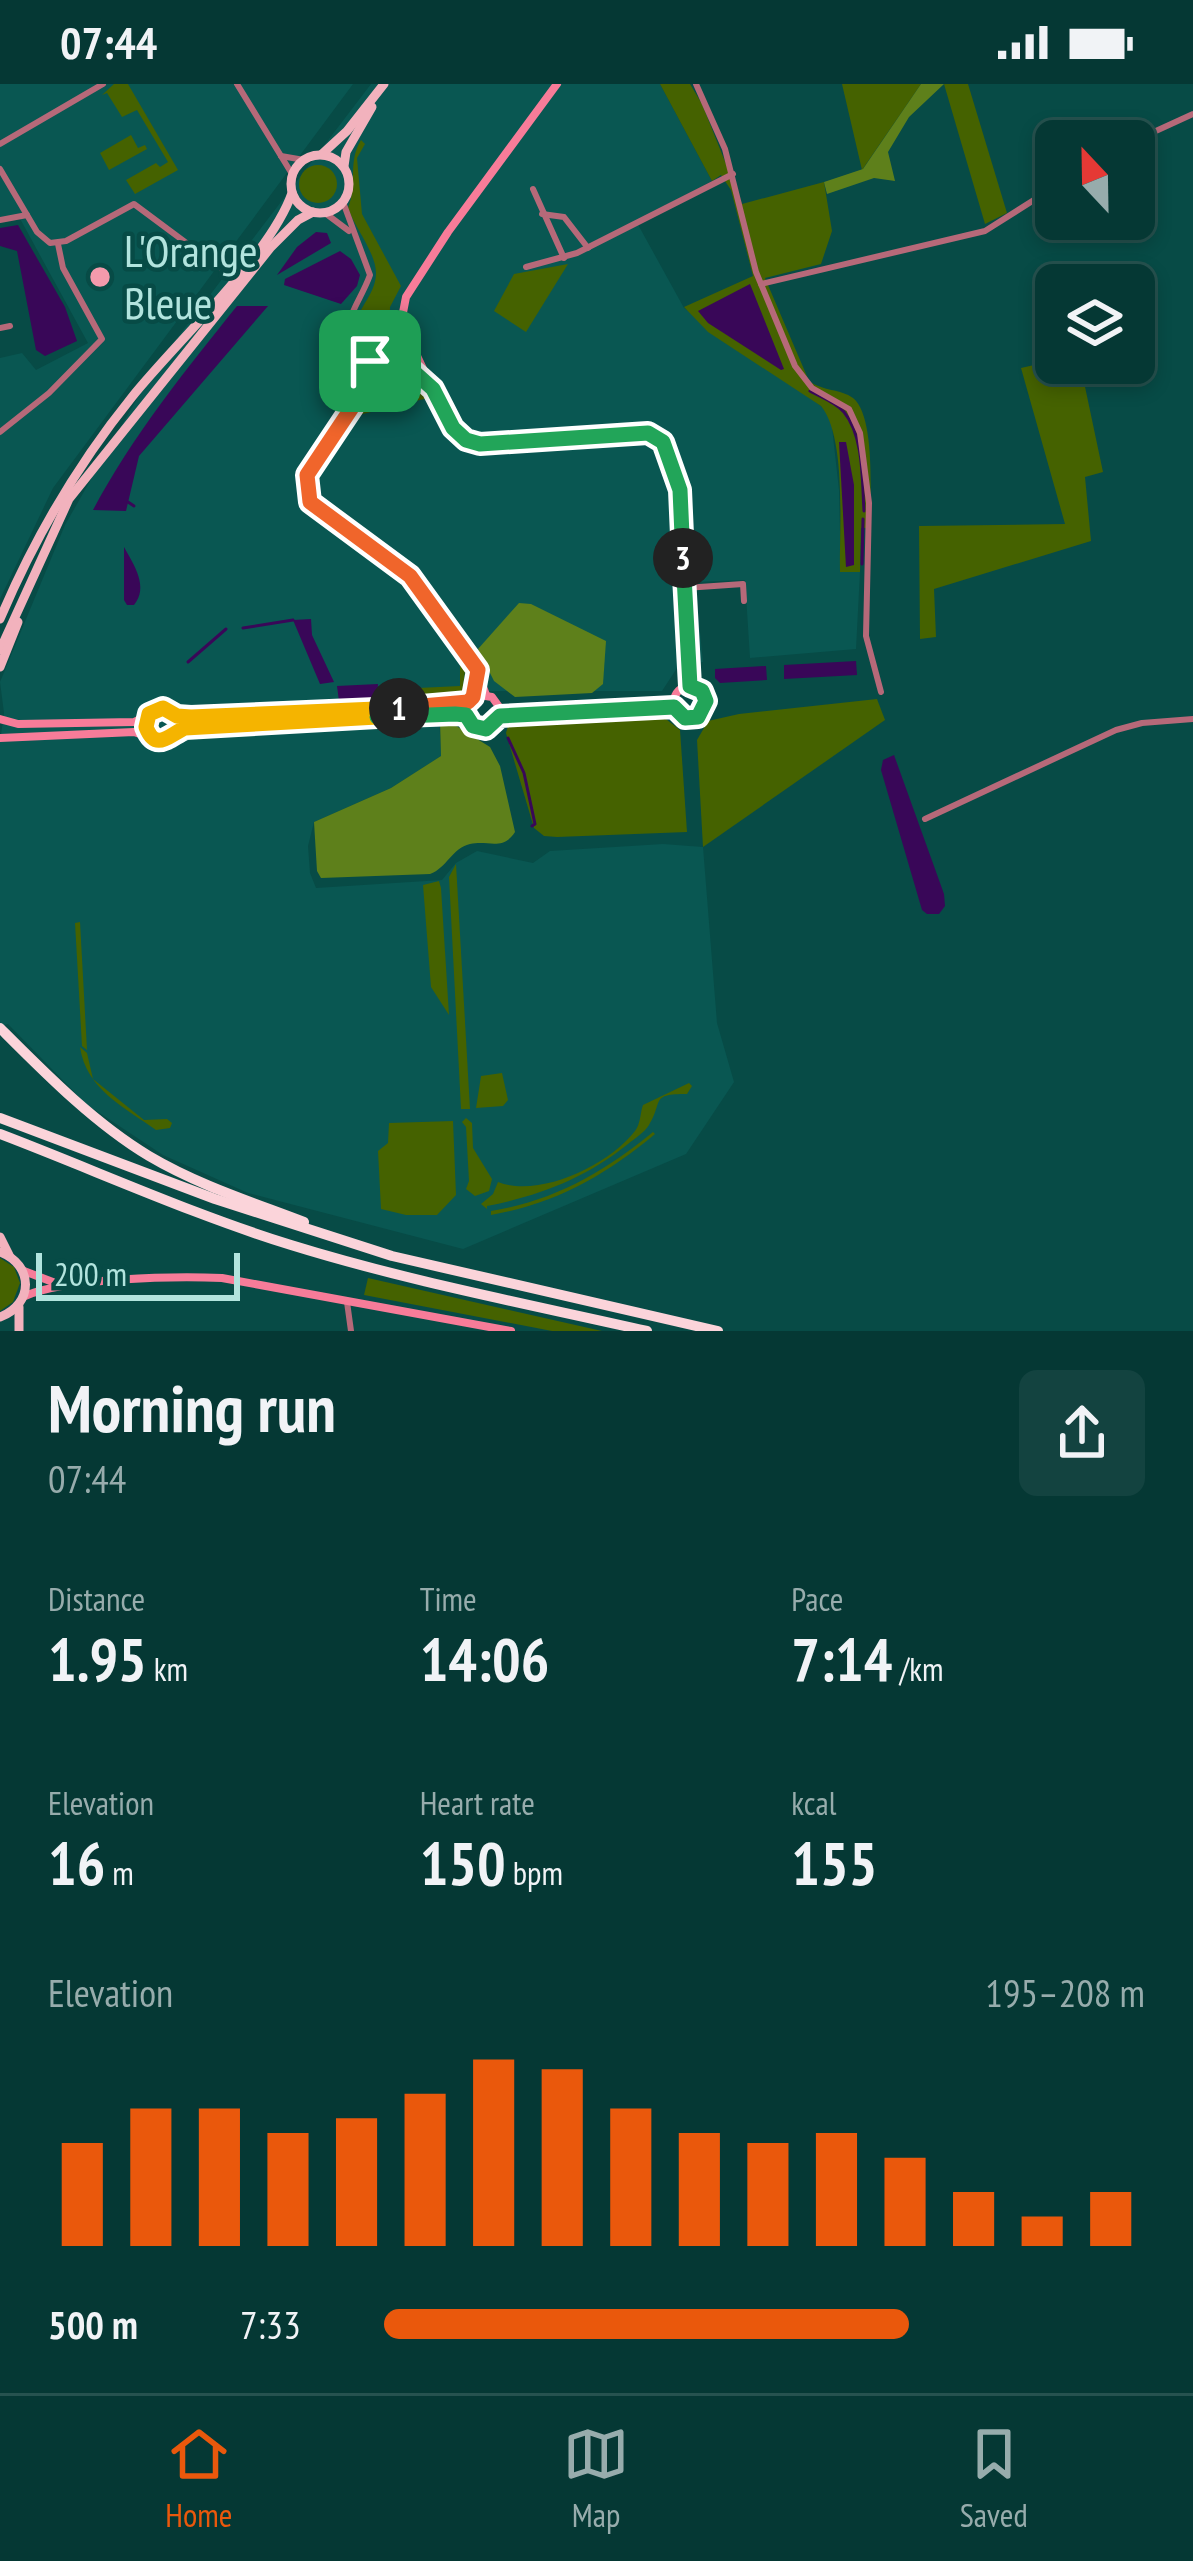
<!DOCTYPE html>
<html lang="en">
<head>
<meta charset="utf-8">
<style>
	body { margin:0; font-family:"PT Sans Narrow",sans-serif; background:#134340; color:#f1f3f6; height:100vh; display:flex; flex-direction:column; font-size:45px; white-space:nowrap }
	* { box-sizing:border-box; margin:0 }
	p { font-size:39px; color:#97acac }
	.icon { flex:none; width:66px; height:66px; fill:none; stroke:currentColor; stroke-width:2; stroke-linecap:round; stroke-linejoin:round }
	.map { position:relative; height:1247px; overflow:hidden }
	.side { display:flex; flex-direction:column; background:#053834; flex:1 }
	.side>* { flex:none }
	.needle { width:78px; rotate:338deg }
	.controls { position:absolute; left:1035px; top:36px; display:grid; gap:24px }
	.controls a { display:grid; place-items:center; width:120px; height:120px; border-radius:18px; background:#053834; box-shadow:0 6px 18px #0003,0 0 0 3px #26524f; font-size:60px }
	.scale { position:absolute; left:36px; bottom:30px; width:204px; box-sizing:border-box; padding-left:12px; border:6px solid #b2e4de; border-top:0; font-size:33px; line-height:42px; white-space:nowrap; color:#b2e4de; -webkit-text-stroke:9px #074b46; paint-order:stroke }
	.pin { position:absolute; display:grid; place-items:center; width:102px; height:102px; color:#fff; margin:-51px; border-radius:24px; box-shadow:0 6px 18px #0006 }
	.km { position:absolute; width:60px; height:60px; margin:-30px; border-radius:50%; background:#222; color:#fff; font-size:33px; line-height:60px; text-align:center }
	.round { display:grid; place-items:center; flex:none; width:126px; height:126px; border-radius:18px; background:#134340 }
	.headline { display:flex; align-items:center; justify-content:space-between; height:204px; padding:0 48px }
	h1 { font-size:66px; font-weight:700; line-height:90px }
	.metrics { display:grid; grid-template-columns:repeat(3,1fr); gap:18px; height:204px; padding:12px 48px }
	.metrics div { display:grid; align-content:center }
	.metrics b { font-size:60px; font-weight:700 }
	.metrics small { font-size:33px; font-weight:400 }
	.metrics p { font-size:33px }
	.chart { height:336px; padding:24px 48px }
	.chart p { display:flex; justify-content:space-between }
	.chart svg { width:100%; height:216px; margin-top:12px; stroke:#ea580c; stroke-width:6 }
	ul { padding:0 48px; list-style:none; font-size:39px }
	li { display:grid; grid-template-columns:192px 144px 1fr; align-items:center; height:90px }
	li i { height:30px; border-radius:15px; background:#ea580c }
	.status { display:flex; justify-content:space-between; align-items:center; height:84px; padding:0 60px; background:#053834; direction:ltr }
	.status svg { height:33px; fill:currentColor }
	.tab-bar { display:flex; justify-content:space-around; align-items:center; height:168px; border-top:3px solid #26524f; background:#053834; font-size:33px; color:#97acac }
	.tab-bar a { display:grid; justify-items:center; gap:6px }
	.tab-bar .current { color:#ea580c }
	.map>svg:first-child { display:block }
	.built { fill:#095752 }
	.green { fill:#456200 }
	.forest { fill:#5e801b }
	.water { fill:#390758 }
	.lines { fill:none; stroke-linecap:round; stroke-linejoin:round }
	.stream { stroke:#390758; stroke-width:3 }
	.street { stroke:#b66979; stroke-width:6 }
	.secondary { stroke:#f77c99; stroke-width:8 }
	.primary { stroke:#f2b2bd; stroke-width:9 }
	.highway { stroke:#fbd4da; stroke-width:10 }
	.split-1-casing { stroke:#fff; stroke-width:24 }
	.split-2-casing { stroke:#fff; stroke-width:24 }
	.split-3-casing { stroke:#fff; stroke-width:24 }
	.split-4-casing { stroke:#fff; stroke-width:24 }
	.split-1 { stroke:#f0652b; stroke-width:15 }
	.split-2 { stroke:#f5b400; stroke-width:15 }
	.split-3 { stroke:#22a559; stroke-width:15 }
	.split-4 { stroke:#22a559; stroke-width:15 }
	.poi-dot { fill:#f39aac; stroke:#074b46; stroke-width:4.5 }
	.labels { text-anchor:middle; stroke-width:9; stroke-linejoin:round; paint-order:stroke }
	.poi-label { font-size:45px; fill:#b2e4de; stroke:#074b46; text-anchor:start }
</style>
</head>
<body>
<div class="status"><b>07:44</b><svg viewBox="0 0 49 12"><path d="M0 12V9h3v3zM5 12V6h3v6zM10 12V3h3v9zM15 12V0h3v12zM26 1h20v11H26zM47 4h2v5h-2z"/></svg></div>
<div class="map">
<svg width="1193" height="1247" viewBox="0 0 1193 1247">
	<rect width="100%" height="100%" fill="#074b46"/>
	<g class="built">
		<path d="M0 0H353L53 404 0 515V274L22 269 36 286 88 259 18 131 0 133Z"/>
		<path d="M371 0H660L712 97 636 137 684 224 821 322 831 334 839 406 841 488H860L856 565 750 574 745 496 695 498 703 578 679 581 662 607H438L441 672 391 704 314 738 308 762 310 789 316 804 442 796 456 779 477 767 533 779 550 767 663 760 703 763 717 939 734 998 686 1070 463 1165 248 1109 163 1071 86 1020 8 940 0 942V658L4 629 0 598 65 441 155 283Z"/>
	</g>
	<g class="green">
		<path d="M114 0H128L178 86 135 110 126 96 156 79 160 83 168 78 137 26 122 33 107 9 102 11Z"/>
		<path d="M660 0H690L702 20 742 120 824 98 832 147 821 180 765 194 809 297C822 307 841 305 853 314 876 332 870 416 870 444H861L860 488H840C839 446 847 354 821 322L708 248 684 223 753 192 731 106 721 91 712 97Z"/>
		<path d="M842 0H921L862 86Z"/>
		<path d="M944 0H968L1007 129 985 140Z"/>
		<path d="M131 51 138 64 145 61 147 65 109 86 100 69Z"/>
		<path d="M361 56 365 60 357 74 362 130 401 202 390 223 389 249 378 258 376 251H372L373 260 365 263 355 254C351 227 376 214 376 189 376 169 355 144 348 124 358 100 347 79 361 56Z"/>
		<circle cx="318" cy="100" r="19"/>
		<path d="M568 180 526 248 494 227 514 190Z"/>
		<path d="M1056 276 1080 279 1103 388 1085 393 1091 457 934 505 936 553 920 555 919 442 1065 440 1021 284Z"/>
		<path d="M410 303 428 314 359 331 353 342 349 340 372 313Z"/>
		<path d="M460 576 465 587 462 610 403 615V609L397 605 460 602Z"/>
		<path d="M877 615 885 636 703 763 697 656 708 637 739 630Z"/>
		<path d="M453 623V627L193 640 192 636Z"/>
		<path d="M662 632 680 646 687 748 557 753 544 752 534 744 506 649 508 642Z"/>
		<path d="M456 780 470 1025H461L449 793Z"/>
		<path d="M439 797 441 804 449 931 431 903 423 801Z"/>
		<path d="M80 838 87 966 82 962 75 839Z"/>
		<path d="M80 963 87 969 93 995 144 1036 167 1035 172 1039 170 1044 156 1046C124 1023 86 1005 80 963Z"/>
		<path d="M502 989 508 1016 503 1022 476 1024 481 992Z"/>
		<path d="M689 999 692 1002 687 1010C649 1010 664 1017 649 1041 645 1048 634 1055 628 1060 586 1094 539 1112 487 1122V1125L481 1120 493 1110 498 1098C539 1114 608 1082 635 1047 641 1039 640 1029 643 1021Z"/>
		<path d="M466 1034 472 1039 473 1064 492 1095 489 1107 475 1112 466 1105 469 1097 466 1043 462 1038Z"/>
		<path d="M453 1037 456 1111 437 1131H406L381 1125 378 1067 388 1059 389 1039Z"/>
		<path d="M653 1048 655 1050C606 1091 555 1120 491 1131V1127C554 1117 604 1088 653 1048Z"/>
		<path d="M0 1174 14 1183 20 1199 13 1218 0 1227Z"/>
		<path d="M368 1194 602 1247H552L364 1211Z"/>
	</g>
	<g class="forest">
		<path d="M921 0H944L909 33 888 68 895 97 874 94 827 110 824 98 863 85Z"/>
		<path d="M519 519 531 520 606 557 603 600 592 609 515 613 494 597 478 565Z"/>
		<path d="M440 638H450L490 663 500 682 515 748C503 767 489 756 470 760 452 764 447 784 430 790L321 794 317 787 314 738 391 704 441 672Z"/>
	</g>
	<g class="water">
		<path d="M18 141 65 223 77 257 45 272 36 266 17 167 0 162V144Z"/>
		<path d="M316 148 327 149 331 159 277 191 297 163Z"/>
		<path d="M340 167 351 175 360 191 357 202 341 220 284 201 285 195Z"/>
		<path d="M750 200 784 285 781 286 708 239 698 227Z"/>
		<path d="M237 222H268L139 372 126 427 93 426C133 351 184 288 237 222Z"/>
		<path d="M839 358H846L854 401V481L846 483Z"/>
		<path d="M124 463C134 481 149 503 134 521H127L124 516Z"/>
		<path d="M311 535 312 551 334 598 320 600 293 536Z"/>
		<path d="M856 577 857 591 784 595V581Z"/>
		<path d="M766 582 767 596 720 599 715 594V585Z"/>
		<path d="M378 600 377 614 339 617 337 602Z"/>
		<path d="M894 671 944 810 945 822 939 830H927L922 826 881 686 883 676Z"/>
	</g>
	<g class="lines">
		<g class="stream">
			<path d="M810 307C821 313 836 318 844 328 864 352 862 397 864 427"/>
			<path d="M128 418 134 422"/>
			<path d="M862 480 863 435"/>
			<path d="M243 544 293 536"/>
			<path d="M188 578 226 545"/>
			<path d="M517 625 657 619"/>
			<path d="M508 654 524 689 535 740 532 742"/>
		</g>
		<g class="street">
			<path d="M237 0 292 90"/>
			<path d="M696 0 725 65 756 188 795 282 812 304 849 325 860 349 869 419 866 552 881 608"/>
			<path d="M1134 57 1193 30"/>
			<path d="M0 60 103 0"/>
			<path d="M281 72 304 76"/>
			<path d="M0 85 37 148 50 159 66 157 134 120 220 184"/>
			<path d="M533 105 564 174"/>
			<path d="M343 118 370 191C357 227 331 244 370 277"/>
			<path d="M325 129 349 147"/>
			<path d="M542 130 564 133 588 164"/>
			<path d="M0 136 27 131"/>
			<path d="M526 183 577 169 733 90"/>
			<path d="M761 200 985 147 1056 102"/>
			<path d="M0 244 10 242"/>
			<path d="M0 348 49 309 102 255 63 184 58 160"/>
			<path d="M685 504 743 500 744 517"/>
			<path d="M925 735 1116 646 1142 639 1193 635"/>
			<path d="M347 1218 351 1247"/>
		</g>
		<g class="secondary">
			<path d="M399 251 411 259 431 302"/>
			<circle cx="385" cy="284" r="16"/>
			<path d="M395 270 406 213 448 148 557 0"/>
			<path d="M401 279C412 286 423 294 431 304 450 325 449 350 480 360L648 349 663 358 671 371 680 406 690 602"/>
			<path d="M375 296 314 377 305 402 310 418 415 496 473 576 486 611"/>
			<circle cx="690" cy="618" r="16"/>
			<path d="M500 632 674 623"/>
			<path d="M0 635 18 640 134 638 163 624 177 632 199 633 455 620 479 611 492 613 500 624 497 638 486 645 473 642 466 631"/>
			<path d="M0 654 134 648 161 657 191 643 466 631"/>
			<path d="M24 1187 58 1200"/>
			<path d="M25 1212C66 1194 175 1192 222 1194L511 1247"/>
		</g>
		<g class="primary">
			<path d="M322 70 347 47 384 0"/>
			<circle cx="320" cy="100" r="29"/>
			<path d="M344 82 346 68 372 23"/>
			<path d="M0 535C34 455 77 381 132 313 176 258 270 172 292 109"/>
			<path d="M0 566 69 415 271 163 298 136 313 128"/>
			<path d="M0 583 18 538"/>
			<path d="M0 1153 9 1171"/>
			<path d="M0 1168C34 1181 34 1220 0 1233"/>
			<path d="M19 1223V1247"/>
		</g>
		<g class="highway">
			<path d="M0 944C45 989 94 1039 149 1072 198 1101 252 1118 304 1138"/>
			<path d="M0 1034 215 1115 392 1172 718 1247"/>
			<path d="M0 1050C97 1087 191 1130 291 1161 407 1197 528 1220 647 1247"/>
		</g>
	</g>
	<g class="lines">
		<g class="split-1-casing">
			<path id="split-1" d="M370 277V288L375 296 363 307 307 391 310 418 410 492 478 586 473 613 468 618 399 624"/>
		</g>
		<g class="split-2-casing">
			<path id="split-2" d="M377 633 185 644C170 650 156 669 146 643L149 630 163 624 177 632 191 633 399 624"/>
		</g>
		<g class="split-3-casing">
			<path id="split-3" d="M377 633 455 630 466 631 473 642 486 645 500 632 674 623 685 634 698 633 706 617 702 607 690 602 683 474"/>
		</g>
		<g class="split-4-casing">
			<path id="split-4" d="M370 277 378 269 394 270 433 305 453 344 466 356 480 360 648 349 663 358 680 406 683 474"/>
		</g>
		<use href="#split-1" class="split-1"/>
		<use href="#split-2" class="split-2"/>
		<use href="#split-3" class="split-3"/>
		<use href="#split-4" class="split-4"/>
	</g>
	<circle class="poi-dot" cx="100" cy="193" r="12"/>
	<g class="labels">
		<g class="poi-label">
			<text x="124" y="183">L'Orange<tspan x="124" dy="52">Bleue</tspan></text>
		</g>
	</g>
</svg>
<div class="controls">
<a><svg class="needle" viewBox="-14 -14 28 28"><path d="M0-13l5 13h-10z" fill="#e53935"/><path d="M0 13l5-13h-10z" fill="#97acac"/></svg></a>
<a><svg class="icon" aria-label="layers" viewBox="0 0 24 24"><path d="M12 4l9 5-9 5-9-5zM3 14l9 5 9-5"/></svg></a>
</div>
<div class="scale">200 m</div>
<div class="pin" style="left:370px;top:277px;background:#1e9e55"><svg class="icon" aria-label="arrive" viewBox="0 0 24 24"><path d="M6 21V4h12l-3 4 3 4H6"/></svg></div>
<b class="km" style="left:399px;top:624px">1</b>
<b class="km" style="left:683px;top:474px">3</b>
</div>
<section class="side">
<div class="headline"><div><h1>Morning run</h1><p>07:44</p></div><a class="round"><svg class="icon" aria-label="share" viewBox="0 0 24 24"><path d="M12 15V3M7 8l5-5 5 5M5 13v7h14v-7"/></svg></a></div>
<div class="metrics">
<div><p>Distance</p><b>1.95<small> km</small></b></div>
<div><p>Time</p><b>14:06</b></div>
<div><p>Pace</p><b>7:14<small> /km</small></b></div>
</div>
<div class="metrics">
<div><p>Elevation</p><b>16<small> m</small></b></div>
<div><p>Heart rate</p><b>150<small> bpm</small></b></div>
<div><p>kcal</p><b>155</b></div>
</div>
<div class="chart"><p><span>Elevation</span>195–208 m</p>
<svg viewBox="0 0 160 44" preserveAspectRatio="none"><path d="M5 44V23M15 44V16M25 44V16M35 44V21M45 44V18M55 44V13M65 44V6M75 44V8M85 44V16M95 44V21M105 44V23M115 44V21M125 44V26M135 44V33M145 44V38M155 44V33"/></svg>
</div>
<ul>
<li><b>500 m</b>7:33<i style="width:69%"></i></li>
</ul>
</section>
<nav class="tab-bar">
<a class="current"><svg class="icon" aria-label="home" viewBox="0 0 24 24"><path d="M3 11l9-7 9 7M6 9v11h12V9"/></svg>Home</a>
<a><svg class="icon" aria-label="map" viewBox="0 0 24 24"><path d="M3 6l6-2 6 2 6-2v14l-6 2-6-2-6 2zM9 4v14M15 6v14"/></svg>Map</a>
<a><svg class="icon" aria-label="saved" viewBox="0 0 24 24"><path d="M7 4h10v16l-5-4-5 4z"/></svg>Saved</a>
</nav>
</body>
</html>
